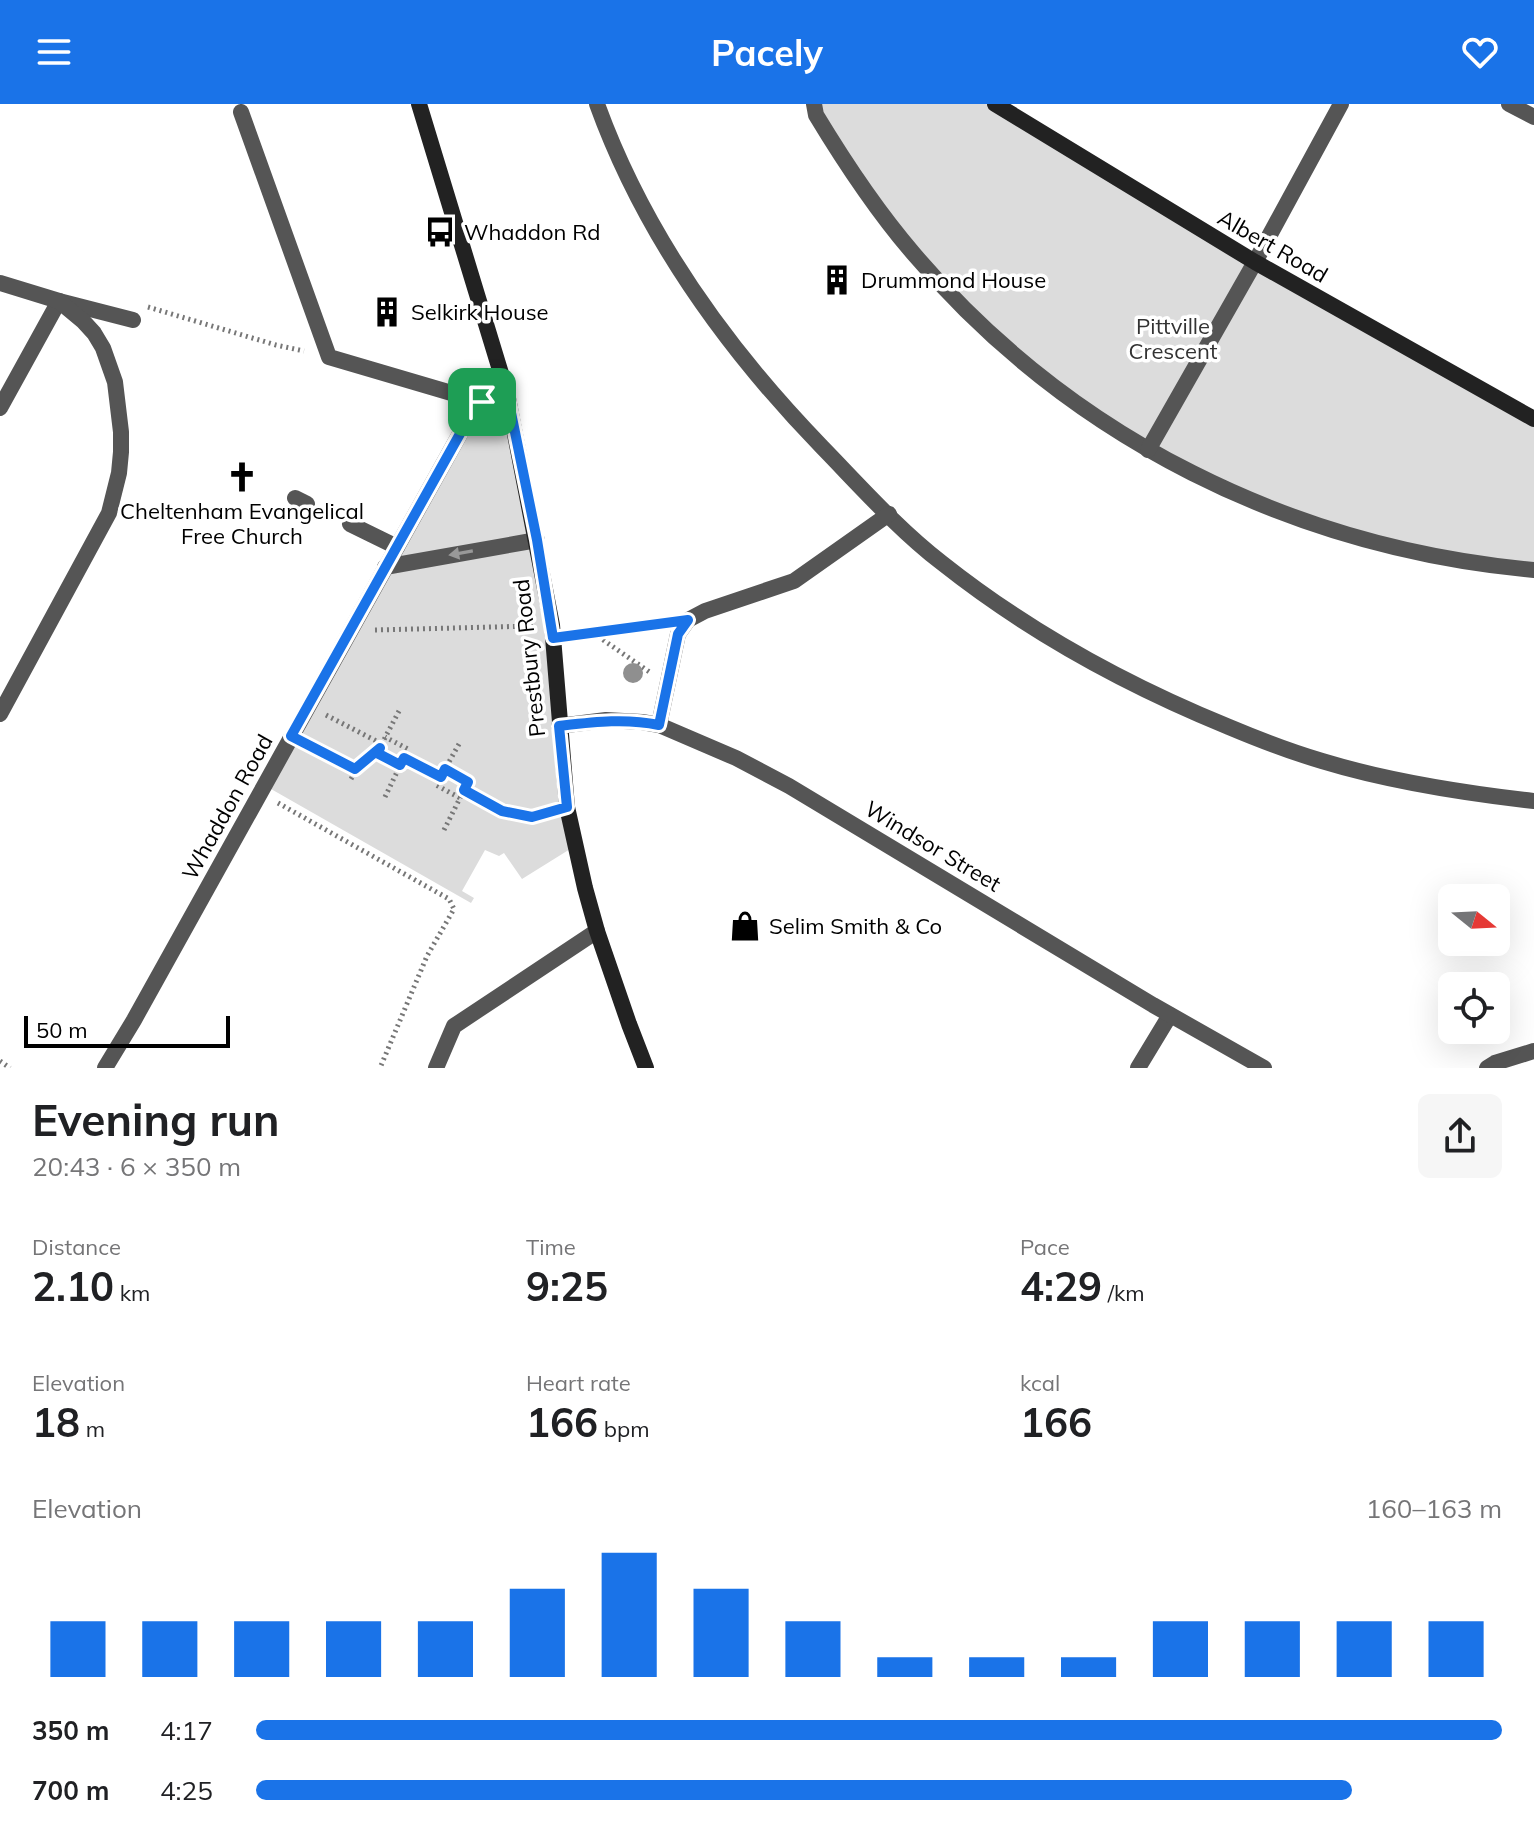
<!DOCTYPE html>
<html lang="en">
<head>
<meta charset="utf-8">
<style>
	body { margin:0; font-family:Mulish,sans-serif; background:#f6f6f6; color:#202124; height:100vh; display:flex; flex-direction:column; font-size:30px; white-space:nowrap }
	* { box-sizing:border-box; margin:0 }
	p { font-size:26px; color:#757577 }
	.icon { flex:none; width:44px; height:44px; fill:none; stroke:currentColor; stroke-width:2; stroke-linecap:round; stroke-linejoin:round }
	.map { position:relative; height:964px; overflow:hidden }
	.sheet { display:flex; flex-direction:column; background:#fff; flex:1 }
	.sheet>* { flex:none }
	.needle { width:52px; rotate:108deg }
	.controls { position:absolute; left:1438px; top:780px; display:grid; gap:16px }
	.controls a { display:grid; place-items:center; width:72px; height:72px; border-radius:12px; background:#fff; box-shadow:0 8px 32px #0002; font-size:40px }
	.scale { position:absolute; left:24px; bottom:20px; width:206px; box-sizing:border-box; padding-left:8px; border:4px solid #000; border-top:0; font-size:22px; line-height:28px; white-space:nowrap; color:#000; -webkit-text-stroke:6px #fff; paint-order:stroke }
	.pin { position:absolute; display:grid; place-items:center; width:68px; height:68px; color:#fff; margin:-34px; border-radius:16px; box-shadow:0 4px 12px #0006 }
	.round { display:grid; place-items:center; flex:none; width:84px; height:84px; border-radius:12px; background:#f6f6f6 }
	.overview { display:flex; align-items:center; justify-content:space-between; height:136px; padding:0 32px }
	h1 { font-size:44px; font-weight:700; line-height:60px }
	.stats { display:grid; grid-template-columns:repeat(3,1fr); gap:12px; height:136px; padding:8px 32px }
	.stats div { display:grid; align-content:center }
	.stats b { font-size:40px; font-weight:700 }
	.stats small { font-size:22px; font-weight:400 }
	.stats p { font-size:22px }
	.chart { height:224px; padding:16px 32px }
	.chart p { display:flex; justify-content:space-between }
	.chart svg { width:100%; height:144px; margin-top:8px; stroke:#1a73e8; stroke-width:6 }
	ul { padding:0 32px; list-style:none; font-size:26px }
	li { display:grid; grid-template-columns:128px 96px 1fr; align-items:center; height:60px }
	li i { height:20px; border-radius:10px; background:#1a73e8 }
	header { display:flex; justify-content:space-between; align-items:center; height:104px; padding:0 32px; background:#1a73e8; color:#fff; font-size:36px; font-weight:700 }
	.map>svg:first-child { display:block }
	.green { fill:#dcdcdc }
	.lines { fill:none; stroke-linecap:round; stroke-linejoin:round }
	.path { stroke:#777; stroke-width:5; stroke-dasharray:2 4; stroke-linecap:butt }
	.lane { stroke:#555; stroke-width:16 }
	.street { stroke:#555; stroke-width:16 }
	.secondary { stroke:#222; stroke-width:16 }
	.tree { fill:#8f8f8f }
	.oneway { fill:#999 }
	.route-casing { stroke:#fff; stroke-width:16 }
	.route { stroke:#1a73e8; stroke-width:10 }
	.labels { text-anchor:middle; stroke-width:7; stroke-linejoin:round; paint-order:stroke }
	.poi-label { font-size:22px; fill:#000; stroke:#fff; text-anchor:start }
	.street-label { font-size:22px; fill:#000; stroke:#fff }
	.park-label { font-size:22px; fill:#333; stroke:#fff }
</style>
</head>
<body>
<header><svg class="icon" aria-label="menu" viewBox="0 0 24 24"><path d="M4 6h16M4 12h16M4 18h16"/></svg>Pacely<svg class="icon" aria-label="heart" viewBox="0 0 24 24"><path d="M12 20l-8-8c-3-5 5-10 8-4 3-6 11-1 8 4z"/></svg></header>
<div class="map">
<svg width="1534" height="964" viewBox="0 0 1534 964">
	<rect width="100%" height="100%" fill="#fff"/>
	<g class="green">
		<path d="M814 0H995L1534 315V466L1496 463 1264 403 1069 294 913 150Z"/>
		<path d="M507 289 537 436 575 742 522 775 504 749 499 752 485 746 462 787 474 794 480 784 471 799 264 681 482 298Z"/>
	</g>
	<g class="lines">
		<g class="path">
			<path d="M148 203 276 241 304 247"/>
			<path d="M375 526 533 522"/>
			<path d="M593 529 651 569"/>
			<path d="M574 531 659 520"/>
			<path d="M399 607 377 649 400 661"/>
			<path d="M326 611 382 640"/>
			<path d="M459 640 436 681 460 694"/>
			<path d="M310 642 355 665"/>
			<path d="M404 654 441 673"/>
			<path d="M351 675 360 659 379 644"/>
			<path d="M464 686C492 701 515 718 548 708"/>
			<path d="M385 693 408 645 385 633"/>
			<path d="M278 699 449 795 454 805 427 852 380 964"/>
			<path d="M444 726 468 678 445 665"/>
			<path d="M0 957 10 964"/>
		</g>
		<g class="lane">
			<path d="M241 8 329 253 482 298"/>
			<path d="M0 304 59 197 133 216"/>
			<path d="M295 394 307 400"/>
			<path d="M350 420 397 443"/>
			<path d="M436 964 454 922 597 827"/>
			<path d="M1138 964 1170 911"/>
			<path d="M1487 964 1495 959 1534 947"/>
		</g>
		<g class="street">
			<path d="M597 0C644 130 727 245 822 343 860 382 898 425 942 459 1029 528 1126 581 1229 623 1260 636 1291 648 1322 657 1391 678 1463 689 1534 697"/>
			<path d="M814 0 816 11C845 59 876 106 913 149 1071 335 1293 444 1534 466"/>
			<path d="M1509 0 1534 13"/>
			<path d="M0 179 59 197 83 217 94 229 103 244 115 278 121 328V348L119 369 109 409 0 610"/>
			<path d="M1148 346 1255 158 1341 0"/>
			<path d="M385 463 537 436"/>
			<path d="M659 621 678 530 688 516 705 507 794 477 889 410"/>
			<path d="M559 622 606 616 642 618 659 621 736 654 789 682 1153 901 1264 964"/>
			<path d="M105 964 134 916 461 328 482 298 507 289"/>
		</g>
		<g class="secondary">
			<path d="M419 0 507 289 552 521 567 703 585 784 597 827 629 920 646 964"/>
			<path d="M995 0 1255 158 1534 315"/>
		</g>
	</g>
	<circle class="tree" cx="633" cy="569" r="10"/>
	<defs><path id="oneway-solid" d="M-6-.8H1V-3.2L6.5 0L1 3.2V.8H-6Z" transform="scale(2)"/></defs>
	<use class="oneway" href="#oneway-solid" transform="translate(461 449) rotate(170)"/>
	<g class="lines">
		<g class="route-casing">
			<path id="route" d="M507 289 537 436 553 534 688 516 678 530 659 621C625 614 594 618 559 622L567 703 532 713 502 707 464 686 468 678 445 665 441 673 404 654 400 661 377 649 380 644 355 665 291 632 461 328 482 298Z"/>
		</g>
		<use href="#route" class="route"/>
	</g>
	<defs>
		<g id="bus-bare" transform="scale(2.4)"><path d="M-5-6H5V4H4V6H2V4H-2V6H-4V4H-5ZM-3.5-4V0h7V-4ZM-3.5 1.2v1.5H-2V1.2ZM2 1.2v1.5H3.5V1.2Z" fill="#000" stroke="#fff" stroke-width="2.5" paint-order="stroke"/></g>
		<g id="building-bare" transform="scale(2.4)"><path d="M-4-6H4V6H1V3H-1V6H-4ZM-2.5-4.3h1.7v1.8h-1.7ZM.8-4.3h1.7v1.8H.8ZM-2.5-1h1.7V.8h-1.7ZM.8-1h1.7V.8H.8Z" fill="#000" stroke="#fff" stroke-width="2.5" paint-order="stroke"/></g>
		<g id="church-bare" transform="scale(2.4)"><path d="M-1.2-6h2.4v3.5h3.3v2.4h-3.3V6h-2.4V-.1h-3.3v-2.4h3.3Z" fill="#000" stroke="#fff" stroke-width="2.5" paint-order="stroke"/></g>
		<g id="shop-bare" transform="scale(2.4)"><path d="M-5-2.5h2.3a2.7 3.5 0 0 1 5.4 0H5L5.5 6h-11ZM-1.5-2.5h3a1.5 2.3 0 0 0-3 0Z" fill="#000" stroke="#fff" stroke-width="2.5" paint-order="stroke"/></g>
	</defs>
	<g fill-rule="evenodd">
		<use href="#bus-bare" x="440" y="128"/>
		<use href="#building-bare" x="837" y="176"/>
		<use href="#building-bare" x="387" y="208"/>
		<use href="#church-bare" x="242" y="373"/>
		<use href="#shop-bare" x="745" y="822"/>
	</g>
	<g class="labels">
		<g class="poi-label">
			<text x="464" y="136">Whaddon Rd</text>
			<text x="861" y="184">Drummond House</text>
			<text x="411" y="216">Selkirk House</text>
			<text x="242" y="415" text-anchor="middle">Cheltenham Evangelical<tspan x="242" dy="25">Free Church</tspan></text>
			<text x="769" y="830">Selim Smith &amp; Co</text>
		</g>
		<g class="street-label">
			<text transform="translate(1273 142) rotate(30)" y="8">Albert Road</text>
			<text transform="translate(529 554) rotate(-96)" y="8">Prestbury Road</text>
			<text transform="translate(227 703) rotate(-61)" y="8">Whaddon Road</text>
			<text transform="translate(933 742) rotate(31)" y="8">Windsor Street</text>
		</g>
		<g class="park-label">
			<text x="1173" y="230">Pittville<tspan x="1173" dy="25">Crescent</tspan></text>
		</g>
	</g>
</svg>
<div class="controls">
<a><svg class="needle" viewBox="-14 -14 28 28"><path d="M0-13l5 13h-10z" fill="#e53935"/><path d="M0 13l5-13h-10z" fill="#757577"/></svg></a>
<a><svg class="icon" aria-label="locate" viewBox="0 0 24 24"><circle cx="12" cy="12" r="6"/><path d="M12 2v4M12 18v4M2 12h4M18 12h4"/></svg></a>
</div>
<div class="scale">50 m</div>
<div class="pin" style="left:482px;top:298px;background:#1e9e55"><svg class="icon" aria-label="arrive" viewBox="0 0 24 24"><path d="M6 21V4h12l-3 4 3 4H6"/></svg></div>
</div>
<section class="sheet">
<div class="overview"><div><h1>Evening run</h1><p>20:43 · 6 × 350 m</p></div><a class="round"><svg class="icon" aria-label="share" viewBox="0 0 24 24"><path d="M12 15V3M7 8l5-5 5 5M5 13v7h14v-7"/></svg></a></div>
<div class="stats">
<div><p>Distance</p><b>2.10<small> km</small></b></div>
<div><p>Time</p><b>9:25</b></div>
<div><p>Pace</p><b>4:29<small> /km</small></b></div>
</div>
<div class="stats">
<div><p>Elevation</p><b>18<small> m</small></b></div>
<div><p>Heart rate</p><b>166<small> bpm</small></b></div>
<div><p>kcal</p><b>166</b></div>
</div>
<div class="chart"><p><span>Elevation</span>160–163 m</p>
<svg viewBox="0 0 160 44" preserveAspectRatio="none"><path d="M5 44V27M15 44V27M25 44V27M35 44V27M45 44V27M55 44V17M65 44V6M75 44V17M85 44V27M95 44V38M105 44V38M115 44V38M125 44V27M135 44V27M145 44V27M155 44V27"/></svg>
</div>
<ul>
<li><b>350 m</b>4:17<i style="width:100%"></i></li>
<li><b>700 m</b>4:25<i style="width:88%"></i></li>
</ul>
</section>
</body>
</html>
